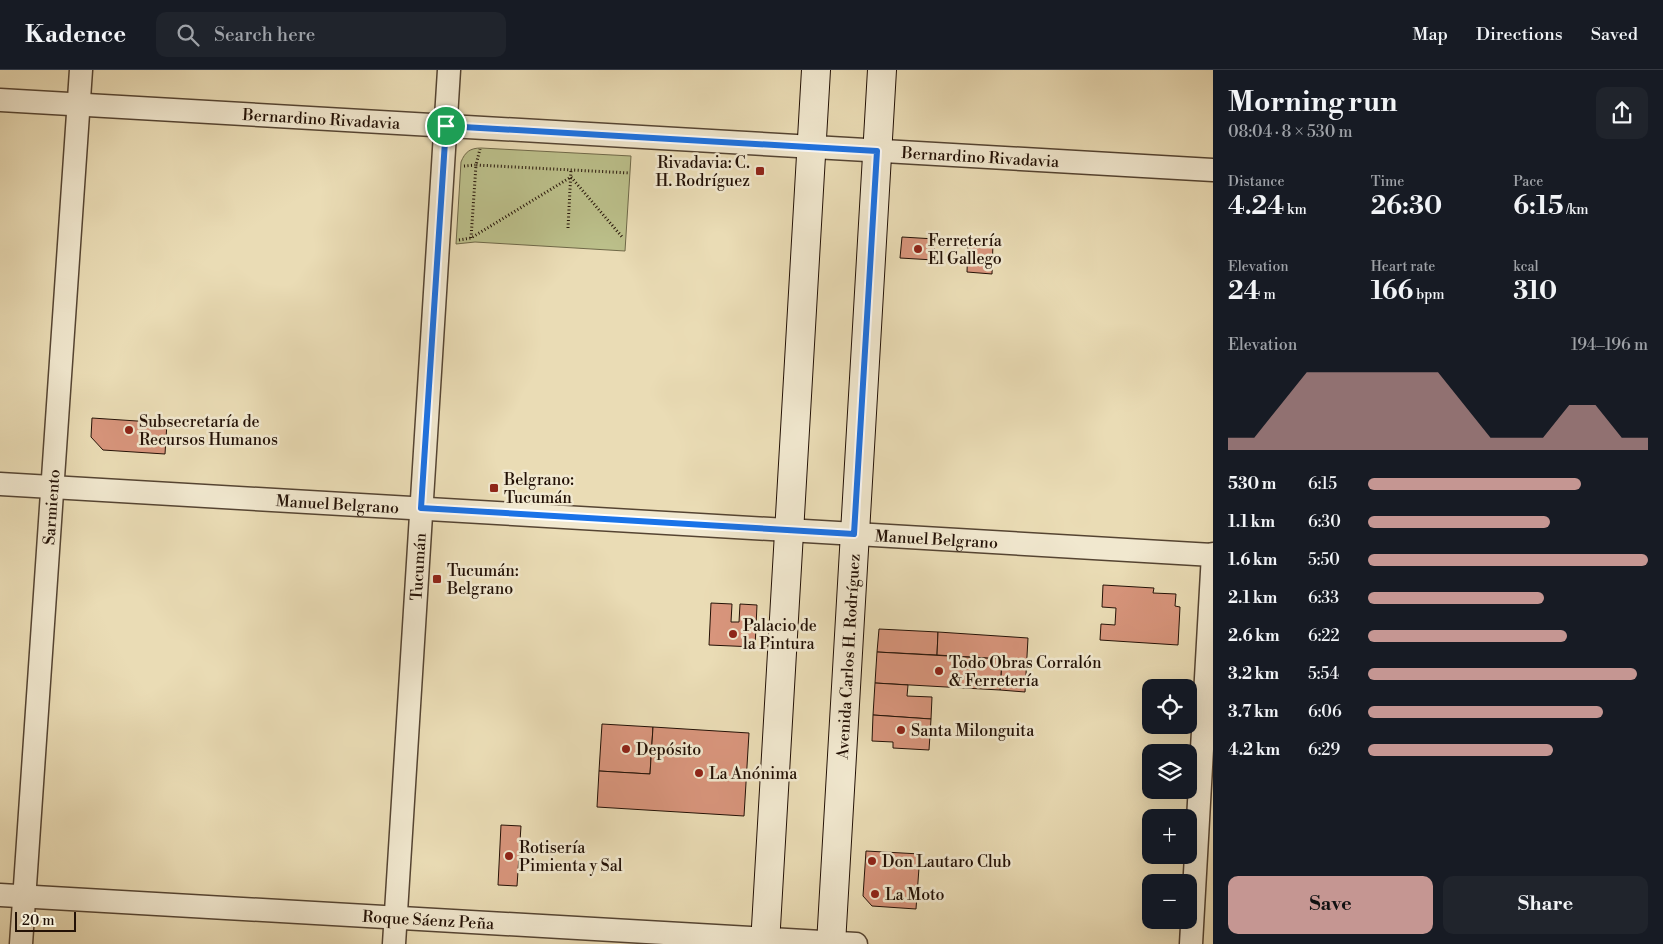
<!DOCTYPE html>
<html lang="en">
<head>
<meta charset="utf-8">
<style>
	body { margin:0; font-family:"Libre Bodoni",serif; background:#20242c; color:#f1f3f6; height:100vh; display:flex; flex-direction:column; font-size:19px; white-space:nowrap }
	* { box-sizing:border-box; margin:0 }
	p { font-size:16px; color:#9ea1a6 }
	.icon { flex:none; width:28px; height:28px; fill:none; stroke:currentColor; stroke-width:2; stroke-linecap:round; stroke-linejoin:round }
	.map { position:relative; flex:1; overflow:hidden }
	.side { display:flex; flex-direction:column; background:#171b24; width:450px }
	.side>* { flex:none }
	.fabs { position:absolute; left:1142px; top:609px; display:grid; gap:10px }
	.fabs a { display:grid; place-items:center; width:55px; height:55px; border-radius:10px; background:#171b24; box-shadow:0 5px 20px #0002; font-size:25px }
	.scale { position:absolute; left:15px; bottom:12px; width:61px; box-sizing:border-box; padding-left:5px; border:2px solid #231106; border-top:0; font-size:14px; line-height:18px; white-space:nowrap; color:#231106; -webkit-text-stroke:4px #f1e8cf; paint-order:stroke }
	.pin { position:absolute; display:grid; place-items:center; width:42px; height:42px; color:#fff; margin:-21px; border:2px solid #fff; border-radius:50%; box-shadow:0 1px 5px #0007 }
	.round { display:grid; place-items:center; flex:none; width:52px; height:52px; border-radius:10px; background:#20242c }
	.summary { display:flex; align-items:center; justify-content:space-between; height:85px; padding:0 15px }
	h1 { font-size:28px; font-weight:700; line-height:38px }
	.metrics { display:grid; grid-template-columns:repeat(3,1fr); gap:8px; height:85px; padding:5px 15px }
	.metrics div { display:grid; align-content:center }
	.metrics b { font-size:25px; font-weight:700 }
	.metrics small { font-size:14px; font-weight:400 }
	.metrics p { font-size:14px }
	.chart { height:140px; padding:10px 15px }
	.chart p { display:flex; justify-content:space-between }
	.chart svg { width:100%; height:90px; margin-top:5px; fill:#c59692; opacity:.7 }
	.cta { display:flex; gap:10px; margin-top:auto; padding:10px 15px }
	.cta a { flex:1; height:58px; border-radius:10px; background:#c59692; color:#111; font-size:20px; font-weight:700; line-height:58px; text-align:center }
	.cta a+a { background:#20242c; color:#f1f3f6 }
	ul { padding:0 15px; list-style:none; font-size:16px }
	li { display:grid; grid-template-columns:80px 60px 1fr; align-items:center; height:38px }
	li i { height:12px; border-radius:6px; background:#c59692 }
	header { display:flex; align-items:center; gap:30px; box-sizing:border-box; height:70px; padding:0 25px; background:#171b24; border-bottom:1px solid #363941 }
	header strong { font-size:24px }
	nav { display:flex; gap:28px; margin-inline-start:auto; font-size:18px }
	.search { width:350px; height:45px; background:#20242c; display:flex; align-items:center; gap:12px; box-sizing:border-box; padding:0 18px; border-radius:10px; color:#9ea1a6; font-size:19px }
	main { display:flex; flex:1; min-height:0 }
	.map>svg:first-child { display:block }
	.green { fill:#bbbf8a; stroke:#6f6848 }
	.building { fill:#d8957c; stroke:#231106 }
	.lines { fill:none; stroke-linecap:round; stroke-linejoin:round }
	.street-casing { stroke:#554432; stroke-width:25 }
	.secondary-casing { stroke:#231106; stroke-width:30 }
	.path { stroke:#231106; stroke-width:3; stroke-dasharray:1 2.5; stroke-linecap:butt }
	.street { stroke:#f1e8cf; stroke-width:22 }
	.secondary { stroke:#f1e8cf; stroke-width:28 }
	.route-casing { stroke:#fff; stroke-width:10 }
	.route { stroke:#1a73e8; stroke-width:6 }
	.poi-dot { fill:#8f2418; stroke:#f1e8cf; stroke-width:2 }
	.labels { text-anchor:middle; stroke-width:5; stroke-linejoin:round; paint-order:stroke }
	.street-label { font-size:16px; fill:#231106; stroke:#f1e8cf }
	.poi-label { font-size:16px; fill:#231106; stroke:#f1e8cf; text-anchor:start }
</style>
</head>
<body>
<header>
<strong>Kadence</strong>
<div class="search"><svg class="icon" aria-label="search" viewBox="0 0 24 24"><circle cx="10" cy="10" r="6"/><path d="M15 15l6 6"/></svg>Search here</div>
<nav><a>Map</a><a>Directions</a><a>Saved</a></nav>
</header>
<main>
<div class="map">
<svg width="1213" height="874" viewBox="0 0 1213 874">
	<rect width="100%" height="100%" fill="#eadcb5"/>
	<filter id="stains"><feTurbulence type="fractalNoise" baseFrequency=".004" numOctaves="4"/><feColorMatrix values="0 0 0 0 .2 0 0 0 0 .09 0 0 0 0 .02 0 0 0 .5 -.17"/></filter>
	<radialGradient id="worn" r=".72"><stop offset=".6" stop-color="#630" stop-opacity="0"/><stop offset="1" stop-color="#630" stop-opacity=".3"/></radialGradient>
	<path class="green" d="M481 78 631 86 625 181 475 172 456 174 461 92C465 82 470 78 481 78Z"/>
	<g class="building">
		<path d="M902 167 935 169 934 190 900 188Z"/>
		<path d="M968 171 993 172 992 204 967 202Z"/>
		<path d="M92 348 167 353 165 384 103 380 91 367Z"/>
		<path d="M1103 515 1154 518 1153 523 1176 524 1175 536 1180 537 1178 575 1100 570 1101 554 1115 555 1116 538 1102 537Z"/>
		<path d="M711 533 732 534 731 552H739L740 534 757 535 755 577 709 575Z"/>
		<path d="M879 559 938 562 937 585 877 582Z"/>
		<path d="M938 562 1028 568 1025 622 1000 620 1002 589 937 585Z"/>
		<path d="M877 582 1002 589 1000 620 875 613Z"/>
		<path d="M875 613 908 615 907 626 932 627 931 649 873 645Z"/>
		<path d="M873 645 931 649 929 680 893 678V672L872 671Z"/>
		<path d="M602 654 653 657 650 704 599 701Z"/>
		<path d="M653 657 749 663 744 746 597 737 599 701 650 704Z"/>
		<path d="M501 755 521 756 517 816 498 815Z"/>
		<path d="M866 781 920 784 916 839 872 836 863 826Z"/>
	</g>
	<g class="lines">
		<g class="street-casing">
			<g id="street">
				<path id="s1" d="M0 30 1213 100"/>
				<path id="s2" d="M0 414 1213 485"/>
				<path id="s3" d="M0 825 856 874"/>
				<path id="s4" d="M21 874 81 0"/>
				<path id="s5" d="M394 874 449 0"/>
				<path d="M1191 874 1213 484"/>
			</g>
		</g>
		<g class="secondary-casing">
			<g id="secondary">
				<path d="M765 874 816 0"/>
				<path id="s6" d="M831 874 882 0"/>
			</g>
		</g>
		<g class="path">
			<path d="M464 96 476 95 480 79"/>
			<path d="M568 158 571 100"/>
			<path d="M471 168 476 95 630 103"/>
			<path d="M459 170 471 168 571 107 623 168"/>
		</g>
		<use href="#street" class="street"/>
		<use href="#secondary" class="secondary"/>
	</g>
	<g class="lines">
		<g class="route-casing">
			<path id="route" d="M446 56 877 81 854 464 421 438Z"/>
		</g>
		<use href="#route" class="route"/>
	</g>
	<g class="poi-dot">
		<rect x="755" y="96" width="10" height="10" rx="2.5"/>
		<circle cx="918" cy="179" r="5"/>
		<circle cx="129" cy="360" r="5"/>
		<rect x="489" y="413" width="10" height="10" rx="2.5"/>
		<rect x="432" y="504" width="10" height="10" rx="2.5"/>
		<circle cx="733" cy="564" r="5"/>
		<circle cx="939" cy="601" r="5"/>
		<circle cx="901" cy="660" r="5"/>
		<circle cx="626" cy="679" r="5"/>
		<circle cx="699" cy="703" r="5"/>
		<circle cx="509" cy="786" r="5"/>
		<circle cx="872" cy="791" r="5"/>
		<circle cx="875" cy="824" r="5"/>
	</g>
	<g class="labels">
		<g class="street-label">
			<text dy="6" stroke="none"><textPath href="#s1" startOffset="322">Bernardino Rivadavia</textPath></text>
			<text dy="6" stroke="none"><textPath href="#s1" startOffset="982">Bernardino Rivadavia</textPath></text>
			<text dy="6" stroke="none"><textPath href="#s2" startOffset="338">Manuel Belgrano</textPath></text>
			<text dy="6" stroke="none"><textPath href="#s4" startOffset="438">Sarmiento</textPath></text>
			<text dy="6" stroke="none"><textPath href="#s2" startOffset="938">Manuel Belgrano</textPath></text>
			<text dy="6" stroke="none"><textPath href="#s5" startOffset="378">Tucumán</textPath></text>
			<text dy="6" stroke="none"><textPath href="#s6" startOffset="288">Avenida Carlos H. Rodríguez</textPath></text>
			<text dy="6" stroke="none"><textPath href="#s3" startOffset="429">Roque Sáenz Peña</textPath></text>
		</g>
		<g class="poi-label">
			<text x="750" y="98" text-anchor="end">Rivadavia: C.<tspan x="750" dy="18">H. Rodríguez</tspan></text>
			<text x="928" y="176">Ferretería<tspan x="928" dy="18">El Gallego</tspan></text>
			<text x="139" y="357">Subsecretaría de<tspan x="139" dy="18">Recursos Humanos</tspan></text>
			<text x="504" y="415">Belgrano:<tspan x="504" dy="18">Tucumán</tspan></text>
			<text x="447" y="506">Tucumán:<tspan x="447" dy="18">Belgrano</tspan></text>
			<text x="743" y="561">Palacio de<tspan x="743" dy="18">la Pintura</tspan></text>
			<text x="949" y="598">Todo Obras Corralón<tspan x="949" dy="18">&amp; Ferretería</tspan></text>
			<text x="911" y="666">Santa Milonguita</text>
			<text x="636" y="685">Depósito</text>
			<text x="709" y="709">La Anónima</text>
			<text x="519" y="783">Rotisería<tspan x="519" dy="18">Pimienta y Sal</tspan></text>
			<text x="882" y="797">Don Lautaro Club</text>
			<text x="885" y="830">La Moto</text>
		</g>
	</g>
	<rect width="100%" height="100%" filter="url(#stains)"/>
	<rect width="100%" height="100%" fill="url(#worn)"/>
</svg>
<div class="fabs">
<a><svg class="icon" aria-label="locate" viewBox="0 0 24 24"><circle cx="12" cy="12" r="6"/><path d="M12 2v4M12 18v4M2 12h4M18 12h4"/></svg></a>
<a><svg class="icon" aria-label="layers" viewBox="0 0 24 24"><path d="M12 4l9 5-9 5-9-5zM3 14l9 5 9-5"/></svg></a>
<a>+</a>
<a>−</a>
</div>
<div class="scale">20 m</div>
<div class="pin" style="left:446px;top:56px;background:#1e9e55"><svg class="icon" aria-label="arrive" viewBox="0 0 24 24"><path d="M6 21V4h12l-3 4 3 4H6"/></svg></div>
</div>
<section class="side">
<div class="summary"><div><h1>Morning run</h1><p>08:04 · 8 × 530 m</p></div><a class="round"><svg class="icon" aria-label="share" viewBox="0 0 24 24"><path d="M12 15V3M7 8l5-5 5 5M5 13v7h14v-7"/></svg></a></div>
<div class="metrics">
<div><p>Distance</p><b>4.24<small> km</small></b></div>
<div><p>Time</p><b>26:30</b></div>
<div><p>Pace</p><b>6:15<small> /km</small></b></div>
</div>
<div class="metrics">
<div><p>Elevation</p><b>24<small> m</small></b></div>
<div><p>Heart rate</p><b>166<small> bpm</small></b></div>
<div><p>kcal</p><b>310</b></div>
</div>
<div class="chart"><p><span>Elevation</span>194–196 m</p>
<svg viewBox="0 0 160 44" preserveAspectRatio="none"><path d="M0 44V38L10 38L20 22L30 6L40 6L50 6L60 6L70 6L80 6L90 22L100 38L110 38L120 38L130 22L140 22L150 38L160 38V44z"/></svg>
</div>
<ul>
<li><b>530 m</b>6:15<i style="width:76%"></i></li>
<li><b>1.1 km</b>6:30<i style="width:65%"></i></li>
<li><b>1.6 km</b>5:50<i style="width:100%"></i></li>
<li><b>2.1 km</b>6:33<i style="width:63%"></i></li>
<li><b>2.6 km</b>6:22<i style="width:71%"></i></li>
<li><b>3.2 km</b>5:54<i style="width:96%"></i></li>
<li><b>3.7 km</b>6:06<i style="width:84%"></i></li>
<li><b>4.2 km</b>6:29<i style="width:66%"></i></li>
</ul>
<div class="cta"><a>Save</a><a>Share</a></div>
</section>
</main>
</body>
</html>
